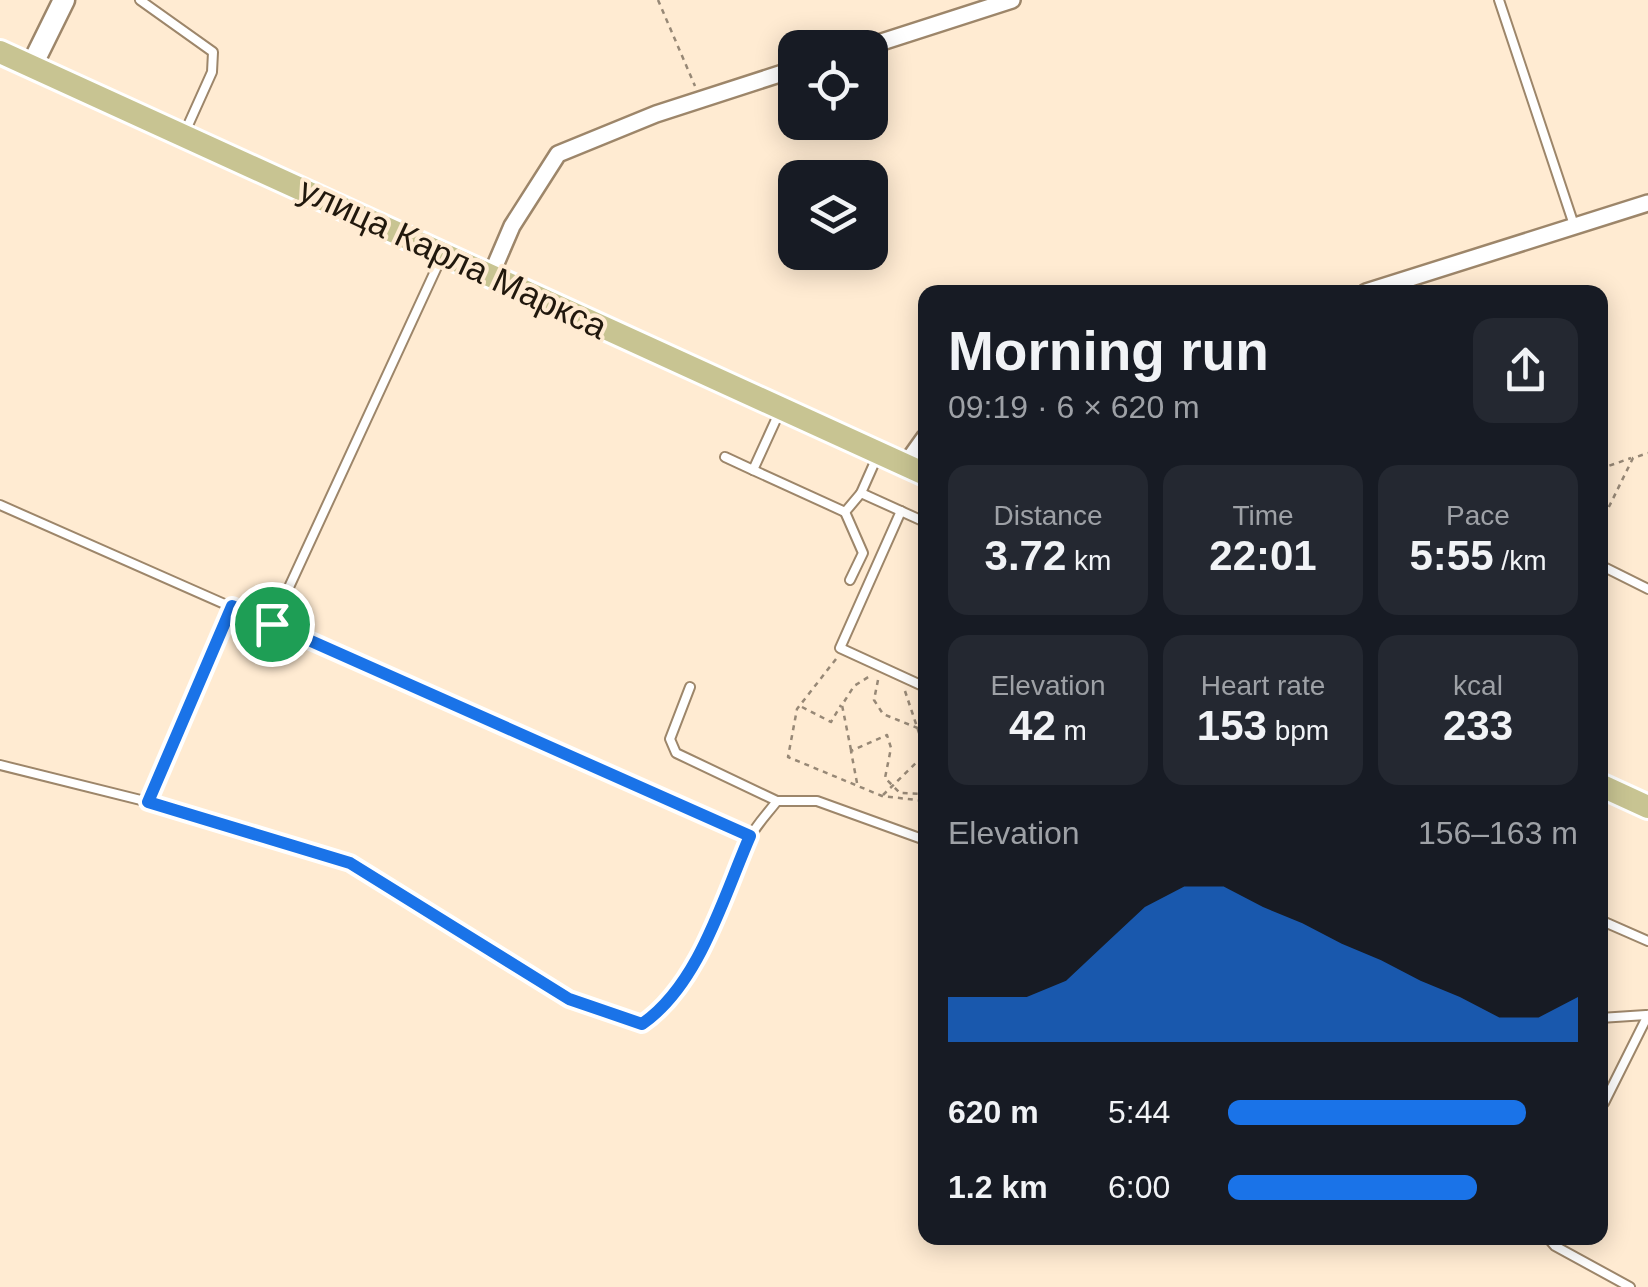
<!DOCTYPE html>
<html lang="en">
<head>
<meta charset="utf-8">
<style>
	body { margin:0; font-family:Helvetica,sans-serif; background:#242831; color:#f1f3f6; height:100vh; display:flex; flex-direction:column; font-size:38px; white-space:nowrap }
	* { box-sizing:border-box; margin:0 }
	p { font-size:32px; color:#9ea1a6 }
	.icon { flex:none; width:55px; height:55px; fill:none; stroke:currentColor; stroke-width:2; stroke-linecap:round; stroke-linejoin:round }
	.map { position:relative; flex:1; overflow:hidden }
	.sheet { position:absolute; left:918px; top:285px; width:690px; height:960px; display:flex; flex-direction:column; background:#171b24; border-radius:20px; box-shadow:0 5px 25px #0003 }
	.sheet>* { flex:none }
	.fabs { position:absolute; left:778px; top:30px; display:grid; gap:20px }
	.fabs a { display:grid; place-items:center; width:110px; height:110px; border-radius:20px; background:#171b24; box-shadow:0 5px 25px #0003; font-size:50px }
	.pin { position:absolute; display:grid; place-items:center; width:85px; height:85px; color:#fff; margin:-42px; border:5px solid #fff; border-radius:50%; box-shadow:0 2px 10px #0007 }
	.round { display:grid; place-items:center; flex:none; width:105px; height:105px; border-radius:20px; background:#242831 }
	.head { display:flex; align-items:center; justify-content:space-between; height:170px; padding:0 30px }
	h1 { font-size:55px; font-weight:600; line-height:75px }
	.metrics { display:grid; grid-template-columns:repeat(3,1fr); gap:15px; height:170px; padding:10px 30px }
	.metrics div { display:grid; align-content:center; border-radius:20px; background:#242831; text-align:center }
	.metrics b { font-size:42px; font-weight:600 }
	.metrics small { font-size:28px; font-weight:400 }
	.metrics p { font-size:28px }
	.chart { height:280px; padding:20px 30px }
	.chart p { display:flex; justify-content:space-between }
	.chart svg { width:100%; height:180px; margin-top:10px; fill:#1a73e8; opacity:.7 }
	ul { padding:0 30px; list-style:none; font-size:32px }
	li { display:grid; grid-template-columns:160px 120px 1fr; align-items:center; height:75px }
	li i { height:25px; border-radius:12px; background:#1a73e8 }
	.map>svg:first-child { display:block }
	.lines { fill:none; stroke-linecap:round; stroke-linejoin:round }
	.lane-casing { stroke:#9d866a; stroke-width:12 }
	.street-casing { stroke:#9d866a; stroke-width:20 }
	.secondary-casing { stroke:#9d866a; stroke-width:25 }
	.primary-casing { stroke:#fff; stroke-width:28 }
	.path { stroke:#978876; stroke-width:2.5; stroke-dasharray:5 5; stroke-linecap:butt }
	.lane { stroke:#fff; stroke-width:8 }
	.street { stroke:#fff; stroke-width:15 }
	.secondary { stroke:#fff; stroke-width:20 }
	.primary { stroke:#c8c492; stroke-width:22 }
	.route-casing { stroke:#fff; stroke-width:20 }
	.route { stroke:#1a73e8; stroke-width:12 }
	.labels { text-anchor:middle; stroke-width:8; stroke-linejoin:round; paint-order:stroke }
	.street-label { font-size:35px; fill:#21180d; stroke:#ffebd2 }
</style>
</head>
<body>
<div class="map">
<svg width="1648" height="1287" viewBox="0 0 1648 1287">
	<rect width="100%" height="100%" fill="#ffebd2"/>
	<g class="lines">
		<g class="lane-casing">
			<g id="lane">
				<path d="M140 0 213 52 212 72 185 132"/>
				<path d="M1499 0 1574 225"/>
				<path d="M779 413 753 470 845 512 861 493"/>
				<path d="M725 457 753 470"/>
				<path d="M877 457 861 493 925 522"/>
				<path d="M0 505 750 836"/>
				<path d="M901 511 840 648 925 687"/>
				<path d="M845 512 863 553 850 580"/>
				<path d="M1600 565 1648 589"/>
				<path d="M272 624 442 256"/>
				<path d="M690 687 670 739 676 753 777 801"/>
				<path d="M0 765 201 815 350 863 569 999 642 1024C701 983 717 900 749 839 756 825 768 813 777 801H817L925 840"/>
				<path d="M147 802 232 606"/>
				<path d="M1600 920 1648 941"/>
				<path d="M1600 1018 1646 1015"/>
				<path d="M1604 1103 1648 1015"/>
				<path d="M1548 1238 1555 1246 1630 1287"/>
			</g>
		</g>
		<g class="street-casing">
			<g id="street">
				<path d="M863 48 1012 0"/>
				<path d="M491 275 512 226 558 154 656 114 795 69"/>
				<path d="M1366 292 1648 203"/>
				<path d="M905 465 925 437"/>
			</g>
		</g>
		<g class="secondary-casing">
			<path id="secondary" d="M31 67 64 0"/>
		</g>
		<g class="primary-casing">
			<g id="primary">
				<path d="M0 52 925 474"/>
				<path d="M1600 785 1648 807"/>
			</g>
		</g>
		<g class="path">
			<path d="M658 0 695 86"/>
			<path d="M1600 469 1631 458"/>
			<path d="M1600 525 1633 458 1648 453"/>
			<path d="M836 659 797 709 788 757 882 796 925 801"/>
			<path d="M878 680 874 700 883 714 925 731"/>
			<path d="M905 691 925 751"/>
			<path d="M802 707 831 722 841 705"/>
			<path d="M851 750 842 705 854 686 870 676"/>
			<path d="M857 783 851 751 887 735 891 748 885 778 900 793 925 794"/>
			<path d="M883 795 925 754"/>
		</g>
		<use href="#lane" class="lane"/>
		<use href="#street" class="street"/>
		<use href="#secondary" class="secondary"/>
		<use href="#primary" class="primary"/>
	</g>
	<g class="lines">
		<g class="route-casing">
			<path id="route" d="M232 606 750 836C723 898 699 985 642 1024L569 999 350 863 148 802Z"/>
		</g>
		<use href="#route" class="route"/>
	</g>
	<g class="labels">
		<g class="street-label">
			<text transform="translate(453 258) rotate(25)" y="12">улица Карла Маркса</text>
		</g>
	</g>
</svg>
<div class="fabs">
<a><svg class="icon" aria-label="locate" viewBox="0 0 24 24"><circle cx="12" cy="12" r="6"/><path d="M12 2v4M12 18v4M2 12h4M18 12h4"/></svg></a>
<a><svg class="icon" aria-label="layers" viewBox="0 0 24 24"><path d="M12 4l9 5-9 5-9-5zM3 14l9 5 9-5"/></svg></a>
</div>
<div class="pin" style="left:272px;top:624px;background:#1e9e55"><svg class="icon" aria-label="arrive" viewBox="0 0 24 24"><path d="M6 21V4h12l-3 4 3 4H6"/></svg></div>
<section class="sheet">
<div class="head"><div><h1>Morning run</h1><p>09:19 · 6 × 620 m</p></div><a class="round"><svg class="icon" aria-label="share" viewBox="0 0 24 24"><path d="M12 15V3M7 8l5-5 5 5M5 13v7h14v-7"/></svg></a></div>
<div class="metrics">
<div><p>Distance</p><b>3.72<small> km</small></b></div>
<div><p>Time</p><b>22:01</b></div>
<div><p>Pace</p><b>5:55<small> /km</small></b></div>
</div>
<div class="metrics">
<div><p>Elevation</p><b>42<small> m</small></b></div>
<div><p>Heart rate</p><b>153<small> bpm</small></b></div>
<div><p>kcal</p><b>233</b></div>
</div>
<div class="chart"><p><span>Elevation</span>156–163 m</p>
<svg viewBox="0 0 160 44" preserveAspectRatio="none"><path d="M0 44V33L10 33L20 33L30 29L40 20L50 11L60 6L70 6L80 11L90 15L100 20L110 24L120 29L130 33L140 38L150 38L160 33V44z"/></svg>
</div>
<ul>
<li><b>620 m</b>5:44<i style="width:85%"></i></li>
<li><b>1.2 km</b>6:00<i style="width:71%"></i></li>
</ul>
</section>
</div>
</body>
</html>
